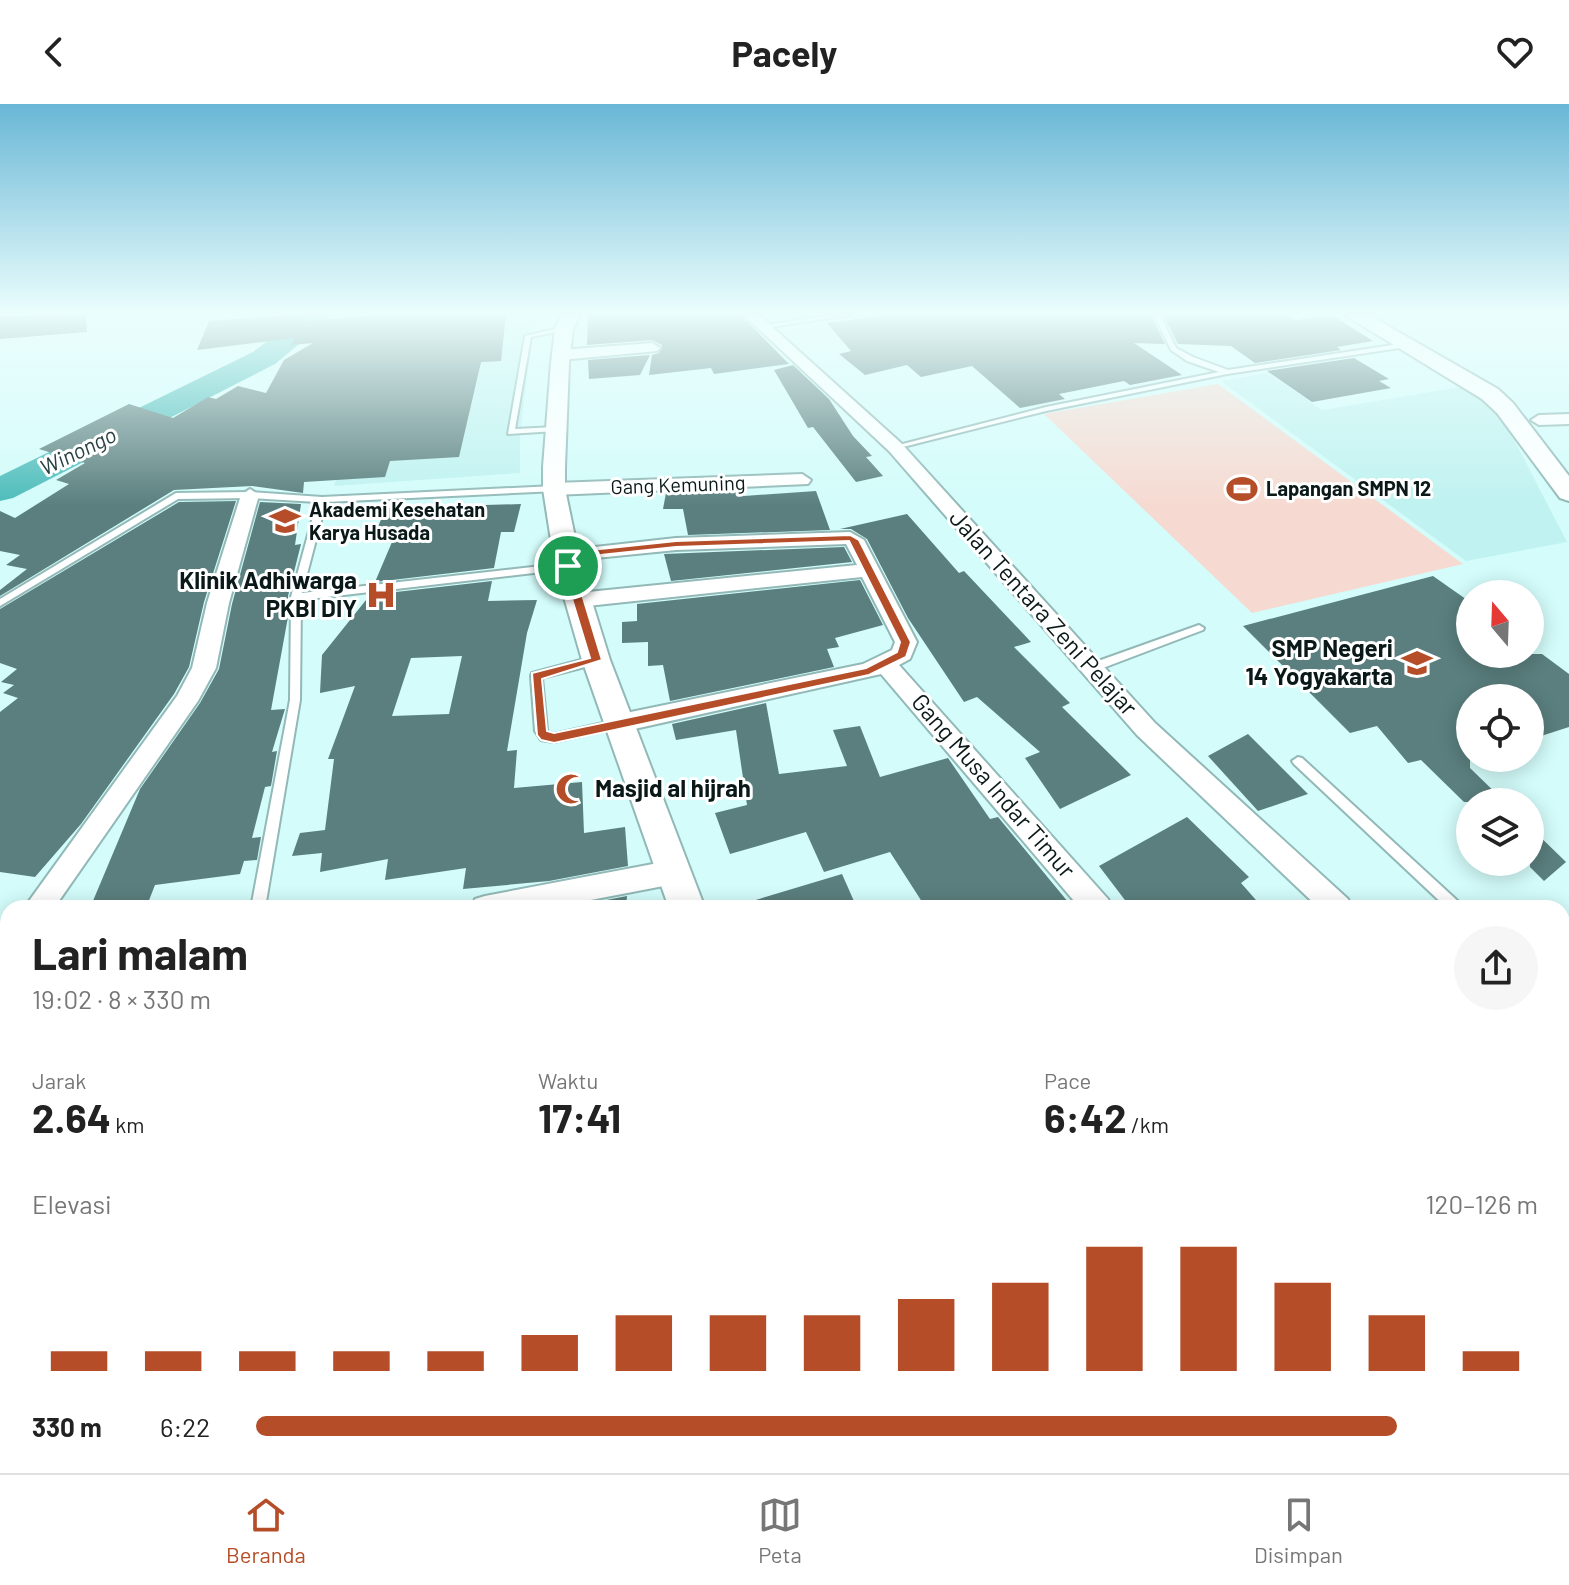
<!DOCTYPE html>
<html lang="id">
<head>
<meta charset="utf-8">
<style>
	body { margin:0; font-family:Barlow,sans-serif; background:#f6f6f6; color:#222; height:100vh; display:flex; flex-direction:column; font-size:30px; white-space:nowrap }
	* { box-sizing:border-box; margin:0 }
	p { font-size:26px; color:#767676 }
	.icon { flex:none; width:44px; height:44px; fill:none; stroke:currentColor; stroke-width:2; stroke-linecap:round; stroke-linejoin:round }
	.map { position:relative; flex:1; overflow:hidden }
	.side { position:absolute; left:0px; top:796px; width:1570px; height:574px; display:flex; flex-direction:column; background:#fff; border-radius:24px 24px 0 0; box-shadow:0 4px 20px #0003 }
	.side>* { flex:none }
	.needle { width:52px; rotate:341deg }
	.controls { position:absolute; left:1456px; top:476px; display:grid; gap:16px }
	.controls a { display:grid; place-items:center; width:88px; height:88px; border-radius:50%; background:#fff; box-shadow:0 4px 20px #0003; font-size:40px }
	.pin { position:absolute; display:grid; place-items:center; width:68px; height:68px; color:#fff; margin:-34px; border:4px solid #fff; border-radius:50%; box-shadow:0 2px 8px #0007 }
	.round { display:grid; place-items:center; flex:none; width:84px; height:84px; border-radius:42px; background:#f6f6f6 }
	.head { display:flex; align-items:center; justify-content:space-between; height:136px; padding:0 32px }
	h1 { font-size:44px; font-weight:700; line-height:60px }
	.figures { display:grid; grid-template-columns:repeat(3,1fr); gap:12px; height:136px; padding:8px 32px }
	.figures div { display:grid; align-content:center }
	.figures b { font-size:40px; font-weight:700 }
	.figures small { font-size:22px; font-weight:400 }
	.figures p { font-size:22px }
	.chart { height:224px; padding:16px 32px }
	.chart p { display:flex; justify-content:space-between }
	.chart svg { width:100%; height:144px; margin-top:8px; stroke:#b54e28; stroke-width:6 }
	ul { padding:0 32px; list-style:none; font-size:26px }
	li { display:grid; grid-template-columns:128px 96px 1fr; align-items:center; height:60px }
	li i { height:20px; border-radius:10px; background:#b54e28 }
	header { display:flex; justify-content:space-between; align-items:center; height:104px; padding:0 32px; background:#fff; font-size:36px; font-weight:700 }
	.menu { display:flex; justify-content:space-around; align-items:center; height:112px; border-top:2px solid #e0e0e0; background:#fff; font-size:22px; color:#767676 }
	.menu a { display:grid; justify-items:center; gap:4px }
	.menu .active { color:#b54e28 }
	.map>svg:first-child { display:block }
	.built { fill:#bff2f0 }
	.green { fill:#f6dad1 }
	.lines { fill:none; stroke-linecap:round; stroke-linejoin:round }
	.river { fill:#4cbcba; fill-rule:evenodd }
	.building { fill:#5a7f7e; fill-rule:evenodd }
	.service-casing { stroke:#92b9b7; stroke-width:4 }
	.minor-casing { stroke:#92b9b7; stroke-width:4 }
	.tertiary-casing { stroke:#92b9b7; stroke-width:4 }
	.secondary-casing { stroke:#92b9b7; stroke-width:4 }
	.service { fill:#fff; fill-rule:evenodd }
	.minor { fill:#fff; fill-rule:evenodd }
	.tertiary { fill:#fff; fill-rule:evenodd }
	.secondary { fill:#fff; fill-rule:evenodd }
	.route { fill:#b54e28; stroke:#fff; stroke-width:2; fill-rule:evenodd }
	.labels { text-anchor:middle; stroke-width:6; stroke-linejoin:round; paint-order:stroke }
	.far-street-label { font-size:20px; fill:#0a1918; stroke:#fff }
	.far-poi-label { font-size:20px; font-weight:bold; fill:#0a1918; stroke:#fff; text-anchor:start }
	.far-water-label { font-size:22px; font-style:italic; fill:#274140; stroke:#fff }
	.poi-label { font-size:24px; font-weight:bold; fill:#0a1918; stroke:#fff; text-anchor:end }
	.street-label { font-size:24px; fill:#0a1918; stroke:#fff }
</style>
</head>
<body>
<header><svg class="icon" aria-label="back" viewBox="0 0 24 24"><path d="M15 5l-7 7 7 7"/></svg>Pacely<svg class="icon" aria-label="heart" viewBox="0 0 24 24"><path d="M12 20l-8-8c-3-5 5-10 8-4 3-6 11-1 8 4z"/></svg></header>
<div class="map">
<svg width="1569" height="1369" viewBox="0 0 1569 1369">
	<rect width="100%" height="100%" fill="#d3fcfa"/>
	<g class="built">
		<path d="M393 211H535L520 331V369L334 382Z"/>
		<path d="M1268 269 1322 306 1460 283 1498 305 1567 438 1466 457 1221 277Z"/>
	</g>
	<path class="green" d="M1218 280 1463 460 1252 509 1044 310Z"/>
	<g class="lines">
		<path class="river" d="M302 211H334L275 260 13 394 0 397V372L253 248Z"/>
	</g>
	<g class="building">
		<path d="M86 211 87 228 0 235V212Z"/>
		<path d="M287 211H306L304 217 376 211H506L501 257 481 258 459 353 390 357 385 373 304 378 303 389 252 382 174 386 0 492V486L27 465 6 461 20 451 0 447V407L15 414 69 380 56 376 85 359 39 345 129 300 173 314 208 293 216 295 238 282 266 289 284 256 313 239 291 241 295 234 197 246 209 217Z"/>
		<path d="M588 211H741L789 260 714 270 711 264 649 271 652 251 659 249 662 241 652 236 587 241Z"/>
		<path d="M887 211H1151L1165 240 1134 239 1182 271 1130 281 1124 277 1059 290 1065 295 1020 304 972 262 921 273 907 261 865 271 839 250 851 247 827 219Z"/>
		<path d="M1163 211H1288L1296 216 1332 211 1373 237 1337 243 1341 246 1255 259 1231 242 1178 240Z"/>
		<path d="M650 251 640 271 589 275 588 256Z"/>
		<path d="M1354 254 1389 275 1379 277 1391 284 1312 298 1267 267Z"/>
		<path d="M793 261 829 295 853 332 872 352 866 353 883 372 856 378 813 323 808 324 774 266Z"/>
		<path d="M745 386 744 392 816 387 830 426 688 431 683 405H663L666 389Z"/>
		<path d="M236 397 204 498 189 563 174 590 81 720 35 773 0 768V608L18 594 3 589 14 581 1 578 17 565 0 559V505L179 398Z"/>
		<path d="M260 398 301 400 295 441 301 440 288 492V513L271 606 285 605 272 648 277 647 271 682 265 683 252 734 261 733 257 756 244 757 240 770 155 781 146 804H90L140 685 200 599 219 565 232 500Z"/>
		<path d="M521 400 514 428H501L494 464 375 478 395 431 374 432 386 404Z"/>
		<path d="M907 410 959 469 964 467 1031 538 1014 543 1070 599 1062 603 1131 671 1060 705 1025 654 1040 648 977 593 964 598 908 514 867 435 851 425H840Z"/>
		<path d="M844 443 852 458 671 477 664 450Z"/>
		<path d="M1433 472 1470 498V550H1542L1569 570V623L1538 633 1530 625V594H1470V664L1505 698H1464L1421 656 1408 659 1377 622 1350 629 1243 522Z"/>
		<path d="M860 476 883 521 835 534 839 543 827 545 834 563 670 597 663 561 648 562V538L622 539V518L637 517V500Z"/>
		<path d="M492 477 488 497 537 496 527 529 507 647 517 646 514 684 582 678 584 729 625 723 628 762 549 777 463 785 466 764 385 776 388 755 320 768 322 749 292 752 300 729 325 726 334 655H328L355 582 320 589 322 551 370 491ZM462 552 449 610 392 612 411 554Z"/>
		<path d="M766 599 779 670 847 662 833 626 860 622 880 673 948 654 990 715 998 713 1073 804H926L890 748 824 768 806 728 730 750 715 709 747 701 736 626 676 636 672 620Z"/>
		<path d="M1248 630 1308 690 1258 707 1208 652Z"/>
		<path d="M1187 713 1249 773 1241 779 1263 804H1131L1099 762Z"/>
		<path d="M1530 723 1566 758 1544 777 1530 763Z"/>
		<path d="M842 770 857 804H749V798Z"/>
		<path d="M627 792 626 804H565Z"/>
	</g>
	<g class="lines">
		<g class="service-casing">
			<g id="service">
				<path d="M833 211H849L764 224 761 222Z"/>
				<path d="M1154 211H1160L1176 244 1193 253 1228 266 1406 239 1409 241 1406 243 1227 270 1046 307 895 345 891 343 1046 303 1219 268 1187 257 1171 246Z"/>
				<path d="M564 223 567 225 566 226 531 233 515 325 556 323 560 325 556 327 508 330 525 232Z"/>
				<path d="M554 382 558 385 557 387 326 398 302 489 568 459 573 462 568 465 301 496 300 596 265 804H251L290 596 291 493 317 398 250 394 178 395 0 502V495L176 389 250 388 322 393Z"/>
				<path d="M1199 521 1204 524 1203 526 1095 567 1091 568 1086 564 1087 561Z"/>
				<path d="M596 552 600 553 601 556 600 559 542 574 547 626 548 629 554 630 621 615 627 619 625 622 554 638 541 636 535 627 531 572 532 569Z"/>
				<path d="M1298 653 1302 654 1461 800 1463 804H1447L1294 660 1292 657Z"/>
			</g>
		</g>
		<g class="minor-casing">
			<g id="minor">
				<path d="M744 211H759L901 339 1155 619 1348 795 1352 804H1319L1137 631 889 347Z"/>
				<path d="M652 239 660 244 657 247 561 256 553 251 561 246Z"/>
				<path d="M1569 310V320L1539 321 1531 316 1539 311Z"/>
				<path d="M802 370 811 376 808 380 554 391 545 385 554 379Z"/>
				<path d="M250 385 259 391 229 499 216 564 198 597 54 804H24L177 592 192 564 207 499 241 391Z"/>
				<path d="M850 428 864 436 917 538 910 555 899 561 1108 795 1112 804H1080L881 570 621 628 612 625 609 619 612 613 621 610 863 560 892 546 895 538 862 473 578 503 567 496 578 489 857 461 846 440 676 446 566 457 559 455 556 451 559 447 676 434Z"/>
				<path d="M674 756 684 760 688 768 684 776 674 780 549 804H471L475 795 485 792Z"/>
				<rect x="0" y="834" width="8" height="26"/>
				<path d="M8 911V954L0 957V914Z"/>
				<path d="M8 963V995L0 996V964Z"/>
				<path d="M1562 995 1569 998V1036L1562 1033Z"/>
				<path d="M8 1211V1251L0 1252V1212Z"/>
				<path d="M1562 1332 1569 1335V1369H1548L1544 1362H1562Z"/>
			</g>
		</g>
		<g class="tertiary-casing">
			<g id="tertiary">
				<path d="M562 211H580L573 225 569 259 565 363V385L581 462 610 556 705 804H669L582 556 555 462 543 385V363L551 259 555 225Z"/>
				<path d="M829 1362H881L883 1369H831Z"/>
			</g>
		</g>
		<g class="secondary-casing">
			<path id="secondary" d="M1345 211H1369L1498 285 1513 299 1569 372V397L1560 394 1497 309 1482 295Z"/>
		</g>
		<use href="#service" class="service"/>
		<use href="#minor" class="minor"/>
		<use href="#tertiary" class="tertiary"/>
		<use href="#secondary" class="secondary"/>
	</g>
	<linearGradient id="sky" x2="0" y2="1"><stop stop-color="#69b7d6"/><stop offset="0.52" stop-color="#ebfefd"/><stop offset="1" stop-color="#ebfefd" stop-opacity="0"/></linearGradient>
	<rect width="1569" height="402" fill="url(#sky)"/>
	<path class="route" d="M850 431 859 436 911 538 906 553 869 571 554 639 541 636 537 631 532 569 590 554 562 462V449L676 437ZM849 437 900 538 897 548 866 564 554 629 547 627 542 575 602 556 571 454 676 443Z"/>
	<defs>
		<g id="stadium-bare" transform="scale(2.4)"><path d="M0-5a6.5 5 0 1 0 0 10a6.5 5 0 1 0 0-10ZM-3.5-1.8h7v3.6h-7Z" fill="#b54e28" stroke="#fff" stroke-width="2.5" paint-order="stroke"/></g>
		<g id="university-bare" transform="scale(2.4)"><path d="M0-5L7-2L0 1L-7-2ZM-4 1L0 2.5L4 1V4Q0 6-4 4Z" fill="#b54e28" stroke="#fff" stroke-width="2.5" paint-order="stroke"/></g>
		<g id="hospital-bare" transform="scale(2.4)"><path d="M-5-5h3v3.5h4V-5h3V5h-3V1.5h-4V5h-3Z" fill="#b54e28" stroke="#fff" stroke-width="2.5" paint-order="stroke"/></g>
		<g id="school-bare" transform="scale(2.4)"><path d="M0-5L7-2L0 1L-7-2ZM-4 1L0 2.5L4 1V4Q0 6-4 4Z" fill="#b54e28" stroke="#fff" stroke-width="2.5" paint-order="stroke"/></g>
		<g id="mosque-bare" transform="scale(2.4)"><path d="M3.5-4.9A6 6 0 1 0 3.5 4.9A5 5 0 1 1 3.5-4.9Z" fill="#b54e28" stroke="#fff" stroke-width="2.5" paint-order="stroke"/></g>
	</defs>
	<g fill-rule="evenodd">
		<use href="#stadium-bare" x="1242" y="385"/>
		<use href="#university-bare" x="285" y="417"/>
		<use href="#hospital-bare" x="381" y="491"/>
		<use href="#school-bare" x="1417" y="559"/>
		<use href="#mosque-bare" x="571" y="685"/>
	</g>
	<g class="labels">
		<g class="far-street-label">
			<text transform="translate(678 381) rotate(-2)" y="7">Gang Kemuning</text>
		</g>
		<g class="far-poi-label">
			<text x="1266" y="392">Lapangan SMPN 12</text>
			<text x="309" y="413">Akademi Kesehatan<tspan x="309" dy="23">Karya Husada</tspan></text>
		</g>
		<g class="far-water-label">
			<text transform="translate(78 347) rotate(-26)" y="8">Winongo</text>
		</g>
		<g class="poi-label">
			<text x="357" y="485">Klinik Adhiwarga<tspan x="357" dy="28">PKBI DIY</tspan></text>
			<text x="1393" y="553">SMP Negeri<tspan x="1393" dy="28">14 Yogyakarta</tspan></text>
			<text x="595" y="693" text-anchor="start">Masjid al hijrah</text>
		</g>
		<g class="street-label">
			<text transform="translate(1043 509) rotate(48)" y="8">Jalan Tentara Zeni Pelajar</text>
			<text transform="translate(993 682) rotate(49)" y="8">Gang Musa Indar Timur</text>
		</g>
	</g>
</svg>
<div class="controls">
<a><svg class="needle" viewBox="-14 -14 28 28"><path d="M0-13l5 13h-10z" fill="#e53935"/><path d="M0 13l5-13h-10z" fill="#767676"/></svg></a>
<a><svg class="icon" aria-label="locate" viewBox="0 0 24 24"><circle cx="12" cy="12" r="6"/><path d="M12 2v4M12 18v4M2 12h4M18 12h4"/></svg></a>
<a><svg class="icon" aria-label="layers" viewBox="0 0 24 24"><path d="M12 4l9 5-9 5-9-5zM3 14l9 5 9-5"/></svg></a>
</div>
<div class="pin" style="left:568px;top:462px;background:#1e9e55"><svg class="icon" aria-label="arrive" viewBox="0 0 24 24"><path d="M6 21V4h12l-3 4 3 4H6"/></svg></div>
<section class="side">
<div class="head"><div><h1>Lari malam</h1><p>19:02 · 8 × 330 m</p></div><a class="round"><svg class="icon" aria-label="share" viewBox="0 0 24 24"><path d="M12 15V3M7 8l5-5 5 5M5 13v7h14v-7"/></svg></a></div>
<div class="figures">
<div><p>Jarak</p><b>2.64<small> km</small></b></div>
<div><p>Waktu</p><b>17:41</b></div>
<div><p>Pace</p><b>6:42<small> /km</small></b></div>
</div>
<div class="chart"><p><span>Elevasi</span>120–126 m</p>
<svg viewBox="0 0 160 44" preserveAspectRatio="none"><path d="M5 44V38M15 44V38M25 44V38M35 44V38M45 44V38M55 44V33M65 44V27M75 44V27M85 44V27M95 44V22M105 44V17M115 44V6M125 44V6M135 44V17M145 44V27M155 44V38"/></svg>
</div>
<ul>
<li><b>330 m</b>6:22<i style="width:89%"></i></li>
</ul>
</section>
</div>
<nav class="menu">
<a class="active"><svg class="icon" aria-label="home" viewBox="0 0 24 24"><path d="M3 11l9-7 9 7M6 9v11h12V9"/></svg>Beranda</a>
<a><svg class="icon" aria-label="map" viewBox="0 0 24 24"><path d="M3 6l6-2 6 2 6-2v14l-6 2-6-2-6 2zM9 4v14M15 6v14"/></svg>Peta</a>
<a><svg class="icon" aria-label="saved" viewBox="0 0 24 24"><path d="M7 4h10v16l-5-4-5 4z"/></svg>Disimpan</a>
</nav>
</body>
</html>
